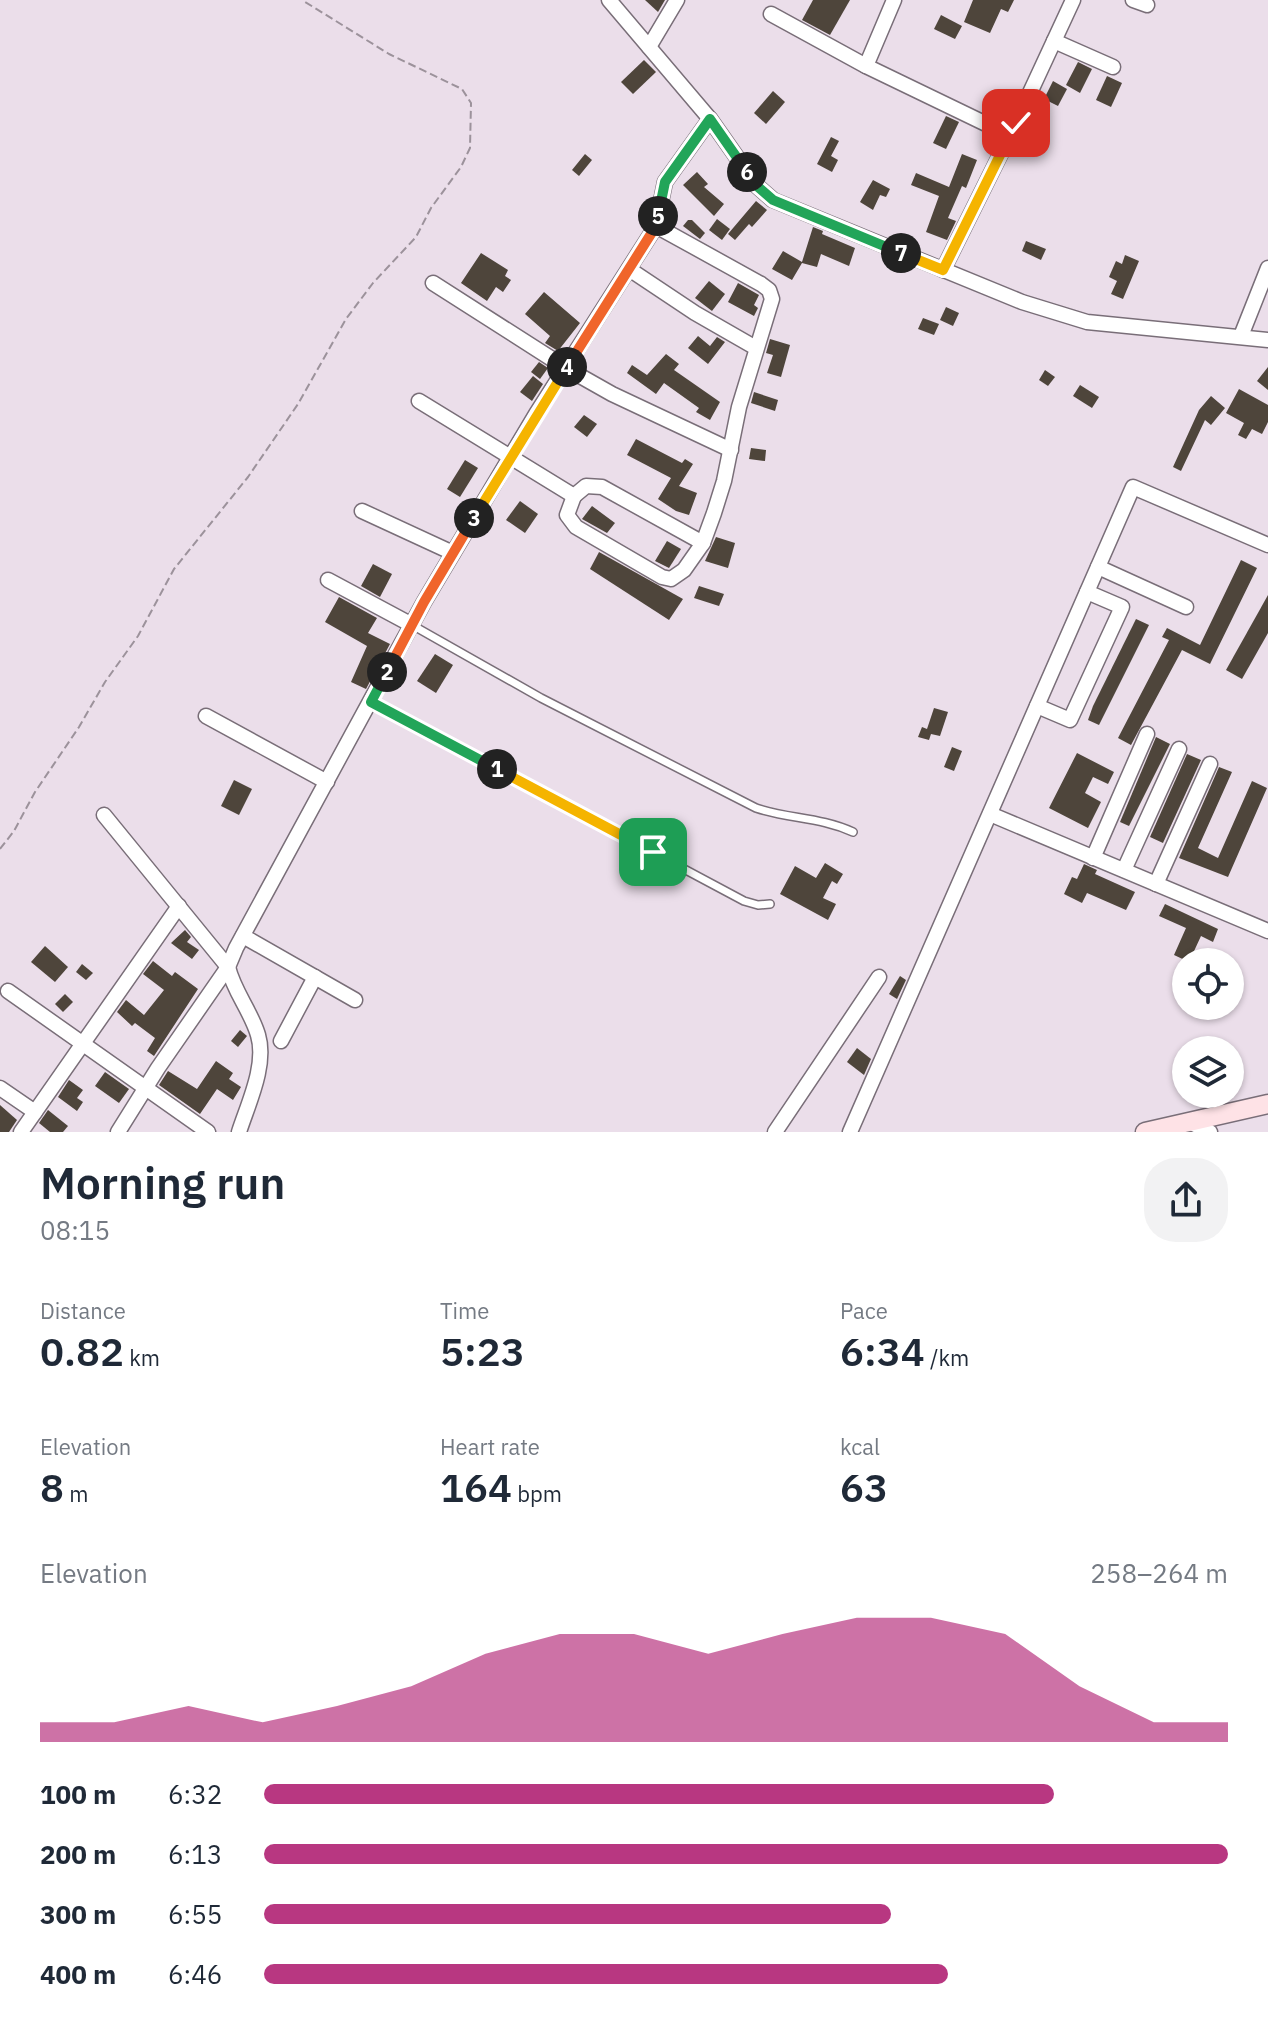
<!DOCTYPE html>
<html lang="en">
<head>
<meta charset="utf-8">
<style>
	body { margin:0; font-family:"IBM Plex Sans",sans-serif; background:#f2f2f3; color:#1f2937; height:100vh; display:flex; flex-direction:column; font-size:30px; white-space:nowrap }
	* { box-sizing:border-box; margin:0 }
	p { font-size:26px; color:#747a83 }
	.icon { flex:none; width:44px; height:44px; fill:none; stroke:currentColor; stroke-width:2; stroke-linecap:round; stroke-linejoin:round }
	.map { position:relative; height:1132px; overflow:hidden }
	.details { display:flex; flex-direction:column; background:#fff; flex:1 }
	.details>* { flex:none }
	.tools { position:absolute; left:1172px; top:948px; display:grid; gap:16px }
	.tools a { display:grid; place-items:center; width:72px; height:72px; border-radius:50%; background:#fff; box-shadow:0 2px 6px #0004; font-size:40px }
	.pin { position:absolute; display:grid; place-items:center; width:68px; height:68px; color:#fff; margin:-34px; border-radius:16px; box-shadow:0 4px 12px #0006 }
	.km { position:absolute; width:40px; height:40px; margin:-20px; border-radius:50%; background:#222; color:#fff; font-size:22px; line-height:40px; text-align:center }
	.round { display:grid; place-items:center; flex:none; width:84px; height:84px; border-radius:32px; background:#f2f2f3 }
	.summary { display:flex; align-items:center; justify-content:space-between; height:136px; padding:0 40px }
	h1 { font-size:44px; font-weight:600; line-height:60px }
	.stats { display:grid; grid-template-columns:repeat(3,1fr); gap:12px; height:136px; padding:8px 40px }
	.stats div { display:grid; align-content:center }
	.stats b { font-size:40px; font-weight:600 }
	.stats small { font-size:22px; font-weight:400 }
	.stats p { font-size:22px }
	.chart { height:224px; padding:16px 40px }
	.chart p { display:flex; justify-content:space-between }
	.chart svg { width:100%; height:144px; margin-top:8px; fill:#b83781; opacity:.7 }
	ul { padding:0 40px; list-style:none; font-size:26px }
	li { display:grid; grid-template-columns:128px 96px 1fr; align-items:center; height:60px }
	li i { height:20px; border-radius:10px; background:#b83781 }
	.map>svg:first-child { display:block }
	.building { fill:#4e453b }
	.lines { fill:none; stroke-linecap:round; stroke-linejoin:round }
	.service-casing { stroke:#796e78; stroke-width:10 }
	.minor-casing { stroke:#796e78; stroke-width:17 }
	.secondary-casing { stroke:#796e78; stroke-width:21 }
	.path { stroke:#9c929b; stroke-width:2; stroke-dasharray:8 4; stroke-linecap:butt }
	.service { stroke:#fff; stroke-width:7 }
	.minor { stroke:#fff; stroke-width:14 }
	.secondary { stroke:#fee2e6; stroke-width:18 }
	.split-1-casing { stroke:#fff; stroke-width:16 }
	.split-2-casing { stroke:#fff; stroke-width:16 }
	.split-3-casing { stroke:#fff; stroke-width:16 }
	.split-4-casing { stroke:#fff; stroke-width:16 }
	.split-5-casing { stroke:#fff; stroke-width:16 }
	.split-6-casing { stroke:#fff; stroke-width:16 }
	.split-7-casing { stroke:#fff; stroke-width:16 }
	.split-8-casing { stroke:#fff; stroke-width:16 }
	.split-1 { stroke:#f5b400; stroke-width:10 }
	.split-2 { stroke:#22a559; stroke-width:10 }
	.split-3 { stroke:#f0652b; stroke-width:10 }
	.split-4 { stroke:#f5b400; stroke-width:10 }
	.split-5 { stroke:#f0652b; stroke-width:10 }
	.split-6 { stroke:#22a559; stroke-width:10 }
	.split-7 { stroke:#22a559; stroke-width:10 }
	.split-8 { stroke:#f5b400; stroke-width:10 }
</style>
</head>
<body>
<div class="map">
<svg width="1268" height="1132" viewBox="0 0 1268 1132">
	<rect width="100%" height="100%" fill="#ebdeea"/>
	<g class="building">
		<path d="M645 0H665L658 12Z"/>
		<path d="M813 0H850L830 35 802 20Z"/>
		<path d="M973 0H1014L1008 12 1001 9 990 33 964 22Z"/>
		<path d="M941 15 962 26 955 39 934 29Z"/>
		<path d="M644 60 656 72 633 94 621 82Z"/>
		<path d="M1078 62 1092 69 1080 93 1066 85Z"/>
		<path d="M1107 76 1122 83 1111 107 1096 100Z"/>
		<path d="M1053 81 1067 89 1058 106 1044 99Z"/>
		<path d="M773 91 785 102 766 124 754 113Z"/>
		<path d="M946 116 959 122 946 149 933 143Z"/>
		<path d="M831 137 839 141 831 156 838 160 832 172 817 164Z"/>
		<path d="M585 154 592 160 579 176 572 170Z"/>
		<path d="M962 154 977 160 966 188 962 186 948 218 956 221 947 240 926 232 939 196 911 185 916 173 949 187Z"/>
		<path d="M697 172 708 184 704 187 724 204 714 216 683 185Z"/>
		<path d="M873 180 890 189 886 197 880 195 873 210 860 202Z"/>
		<path d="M756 201 767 210 752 227 749 224 735 240 728 234Z"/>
		<path d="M717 219 730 229 722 240 709 230Z"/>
		<path d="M688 220H692L705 233 700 239 683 226Z"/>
		<path d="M813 227 823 231 822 234 855 248 849 266 821 254 817 267 802 263 792 280 772 269 783 251 802 262Z"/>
		<path d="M1026 241 1046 249 1041 260 1022 251Z"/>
		<path d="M481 253 508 270 505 276 511 280 503 292 496 287 487 301 461 283Z"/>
		<path d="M1125 255 1139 261 1123 299 1111 294 1117 281 1109 277 1116 261 1122 264Z"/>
		<path d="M709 281 725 294 712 311 695 298Z"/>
		<path d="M738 283 759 295 754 305 758 308 754 316 728 302Z"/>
		<path d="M544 292 580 323 558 351 545 343 550 336 525 314Z"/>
		<path d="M946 307 959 313 953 326 940 320Z"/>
		<path d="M923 318 939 324 934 335 918 329Z"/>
		<path d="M698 336 710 346 717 337 725 342 708 364 688 348Z"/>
		<path d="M770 339 790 345 781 377 767 373 773 355 766 353Z"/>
		<path d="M666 354 679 364 674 370 720 402 710 420 696 412 699 408 664 383 656 394 627 373 632 365 647 375Z"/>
		<path d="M539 362 548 368 540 379 531 372Z"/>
		<path d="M1268 367V390L1257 381Z"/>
		<path d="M1045 370 1055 377 1048 386 1039 380Z"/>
		<path d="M533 376 543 384 532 401 520 392Z"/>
		<path d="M1080 385 1099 397 1092 408 1073 396Z"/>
		<path d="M1239 389 1268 405V422L1262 434 1252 429 1246 439 1238 435 1244 423 1226 413Z"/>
		<path d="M754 392 778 400 775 411 751 403Z"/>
		<path d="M1211 396 1225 408 1211 425 1205 420 1181 471 1173 467 1199 410Z"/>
		<path d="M584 415 597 424 587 437 574 427Z"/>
		<path d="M636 439 682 463 685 459 693 464 679 486 697 493 689 515 676 511 658 499 671 478 627 455Z"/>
		<path d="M751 448 766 450 765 461 749 459Z"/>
		<path d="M465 460 478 468 460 497 447 489Z"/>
		<path d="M520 501 538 514 525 533 506 520Z"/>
		<path d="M592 506 615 523 607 533 582 519Z"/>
		<path d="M716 537 735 543 728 568 705 561Z"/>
		<path d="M667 541 681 549 669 568 655 561Z"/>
		<path d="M599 552 683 599 669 620 590 569Z"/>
		<path d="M1241 560 1257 568 1210 664 1182 650 1131 745 1118 738 1169 640 1162 637 1167 628 1200 645Z"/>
		<path d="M373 564 392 574 380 597 361 586Z"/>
		<path d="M699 586 724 594 719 606 694 598Z"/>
		<path d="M1268 595V633L1242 679 1226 670Z"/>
		<path d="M339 597 377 618 368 633 390 644 366 689 351 682 367 646 325 622Z"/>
		<path d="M1136 619 1149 625 1099 725 1088 720 1093 706Z"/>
		<path d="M435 654 453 665 436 693 417 681Z"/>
		<path d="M934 708 948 712 940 736 931 734 929 740 918 737 922 727 927 729Z"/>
		<path d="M1156 737 1170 744 1129 826 1120 822Z"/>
		<path d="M952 747 962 751 954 771 944 767Z"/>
		<path d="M1077 753 1114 772 1108 784 1093 777 1085 793 1101 802 1088 828 1049 808Z"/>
		<path d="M1187 754 1201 760 1163 843 1150 837Z"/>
		<path d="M1219 767 1232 772 1198 848 1218 858 1252 781 1267 788 1228 877 1179 858Z"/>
		<path d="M234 780 252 789 239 815 221 806Z"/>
		<path d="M825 863 843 874 837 884 832 881 823 898 836 904 828 920 780 894 795 866 816 878Z"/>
		<path d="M1084 864 1097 870 1095 874 1135 892 1126 910 1087 893 1082 903 1064 894 1072 877 1077 879Z"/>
		<path d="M1165 904 1218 929 1213 942 1201 936 1189 962 1174 955 1186 928 1159 916Z"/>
		<path d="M185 930 191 937 187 942 199 950 192 959 171 943Z"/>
		<path d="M45 946 68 967 55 982 31 962Z"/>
		<path d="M153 961 172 976 175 972 198 989 154 1056 147 1051 155 1038 135 1023 132 1026 117 1012 126 1000 144 1015 164 990 143 974Z"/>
		<path d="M82 964 93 973 86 980 76 972Z"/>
		<path d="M900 976 906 980 897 999 889 994Z"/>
		<path d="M65 994 73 1002 63 1012 55 1004Z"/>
		<path d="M240 1030 247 1036 238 1047 231 1041Z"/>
		<path d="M857 1048 871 1059 864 1075 847 1062Z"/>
		<path d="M216 1061 233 1073 229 1079 241 1087 233 1100 217 1089 200 1114 159 1085 168 1071 197 1089Z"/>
		<path d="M105 1072 129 1089 119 1103 95 1086Z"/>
		<path d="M69 1080 83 1090 77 1098 83 1102 77 1111 58 1097Z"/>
		<path d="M0 1105 17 1120 9 1132H0Z"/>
		<path d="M48 1110 68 1126 63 1132H50L39 1123Z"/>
	</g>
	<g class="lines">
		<g class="service-casing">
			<g id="service">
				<path d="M412 625 541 698 756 808C789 819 820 817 853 832"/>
				<path d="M371 702 744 901 758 905 770 904"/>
			</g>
		</g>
		<g class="minor-casing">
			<g id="minor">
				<path d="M609 0 710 119 757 186 773 200 1022 302 1087 322 1268 340"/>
				<path d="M1133 0 1147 5"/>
				<path d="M771 14 866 66 1009 135"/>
				<path d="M1054 41 1113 67"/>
				<path d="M649 47 677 0"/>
				<path d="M866 66 894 0"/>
				<path d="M629 269 695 313 756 348"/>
				<path d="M943 270 1016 123 1073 0"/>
				<path d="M433 283 566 368 612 394 731 450"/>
				<path d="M1241 336 1268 268"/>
				<path d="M419 401 574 496 586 486 602 487 703 543"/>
				<path d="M574 496 567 515 576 527 662 577 671 579 684 570 703 543 714 513 724 481 739 407 772 299 769 290 761 284 656 226"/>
				<path d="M362 511 453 553"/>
				<path d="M1098 567 1186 607"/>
				<path d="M328 580 412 625"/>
				<path d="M1037 706 1070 720 1122 607 1087 592"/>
				<path d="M206 716 327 782"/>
				<path d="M990 814 1268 931"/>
				<path d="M104 815 228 967C234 992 251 1011 258 1035 267 1065 248 1104 239 1132"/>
				<path d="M1093 858 1147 734"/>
				<path d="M1124 870 1179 749"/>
				<path d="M1156 884 1210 764"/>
				<path d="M243 936 355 1000"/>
				<path d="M8 991 208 1132"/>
				<path d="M281 1041 315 977"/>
				<path d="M0 1088 35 1112"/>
				<path d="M1189 1122 1210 1132"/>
				<path d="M21 1132 179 906"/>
				<path d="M118 1132 158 1068 228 967 236 948 424 602 536 414 656 226 665 182 710 119"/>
				<path d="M775 1132 879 977"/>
				<path d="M850 1132 1133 487 1268 545"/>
			</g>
		</g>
		<g class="secondary-casing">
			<path id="secondary" d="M1145 1132 1268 1104"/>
		</g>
		<path class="path" d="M0 849 14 831 35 792 79 727 105 682 138 636 174 569 248 477 298 404 346 319 373 283 416 237 431 208 461 167 470 148 471 103 462 89 389 54 302 0"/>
		<use href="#service" class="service"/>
		<use href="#minor" class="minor"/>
		<use href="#secondary" class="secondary"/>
	</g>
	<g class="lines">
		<g class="split-1-casing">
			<path id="split-1" d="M497 769 653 852"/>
		</g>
		<g class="split-2-casing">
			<path id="split-2" d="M387 672 371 702 497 769"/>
		</g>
		<g class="split-3-casing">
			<path id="split-3" d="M387 672 424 602 474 518"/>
		</g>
		<g class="split-4-casing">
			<path id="split-4" d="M474 518 567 367"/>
		</g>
		<g class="split-5-casing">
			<path id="split-5" d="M567 367 656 226 658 216"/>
		</g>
		<g class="split-6-casing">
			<path id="split-6" d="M658 216 665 182 710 119 747 172"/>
		</g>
		<g class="split-7-casing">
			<path id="split-7" d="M747 172 757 186 773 200 901 253"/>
		</g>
		<g class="split-8-casing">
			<path id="split-8" d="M901 253 943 270 1016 123"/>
		</g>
		<use href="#split-1" class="split-1"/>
		<use href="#split-2" class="split-2"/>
		<use href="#split-3" class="split-3"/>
		<use href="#split-4" class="split-4"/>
		<use href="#split-5" class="split-5"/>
		<use href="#split-6" class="split-6"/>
		<use href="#split-7" class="split-7"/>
		<use href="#split-8" class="split-8"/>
	</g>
</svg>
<div class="tools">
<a><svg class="icon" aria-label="locate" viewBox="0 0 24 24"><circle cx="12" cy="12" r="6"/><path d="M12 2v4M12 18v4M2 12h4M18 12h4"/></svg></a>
<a><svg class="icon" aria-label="layers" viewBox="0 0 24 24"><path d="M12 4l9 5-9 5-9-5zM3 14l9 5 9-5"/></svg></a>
</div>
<div class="pin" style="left:653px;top:852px;background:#1e9e55"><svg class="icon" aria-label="arrive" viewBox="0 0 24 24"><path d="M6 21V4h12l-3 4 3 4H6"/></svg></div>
<div class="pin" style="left:1016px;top:123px;background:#d93025"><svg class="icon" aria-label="check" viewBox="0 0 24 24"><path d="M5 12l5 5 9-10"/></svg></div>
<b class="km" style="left:497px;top:769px">1</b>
<b class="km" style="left:387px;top:672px">2</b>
<b class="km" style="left:474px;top:518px">3</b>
<b class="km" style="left:567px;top:367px">4</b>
<b class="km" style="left:658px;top:216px">5</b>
<b class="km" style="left:747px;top:172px">6</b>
<b class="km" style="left:901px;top:253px">7</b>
</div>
<section class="details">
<div class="summary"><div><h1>Morning run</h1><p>08:15</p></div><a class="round"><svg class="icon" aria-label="share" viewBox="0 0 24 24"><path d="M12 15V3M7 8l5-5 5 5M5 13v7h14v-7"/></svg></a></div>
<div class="stats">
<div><p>Distance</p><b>0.82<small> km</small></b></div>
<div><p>Time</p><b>5:23</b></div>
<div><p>Pace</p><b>6:34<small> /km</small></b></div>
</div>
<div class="stats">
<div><p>Elevation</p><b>8<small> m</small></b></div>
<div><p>Heart rate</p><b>164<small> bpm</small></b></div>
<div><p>kcal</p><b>63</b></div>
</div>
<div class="chart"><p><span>Elevation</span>258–264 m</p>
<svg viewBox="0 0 160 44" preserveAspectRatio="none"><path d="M0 44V38L10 38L20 33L30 38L40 33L50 27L60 17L70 11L80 11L90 17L100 11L110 6L120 6L130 11L140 27L150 38L160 38V44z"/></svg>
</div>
<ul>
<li><b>100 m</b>6:32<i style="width:82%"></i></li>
<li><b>200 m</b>6:13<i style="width:100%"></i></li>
<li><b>300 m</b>6:55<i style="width:65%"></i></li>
<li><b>400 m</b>6:46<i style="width:71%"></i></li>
</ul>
</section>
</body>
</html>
